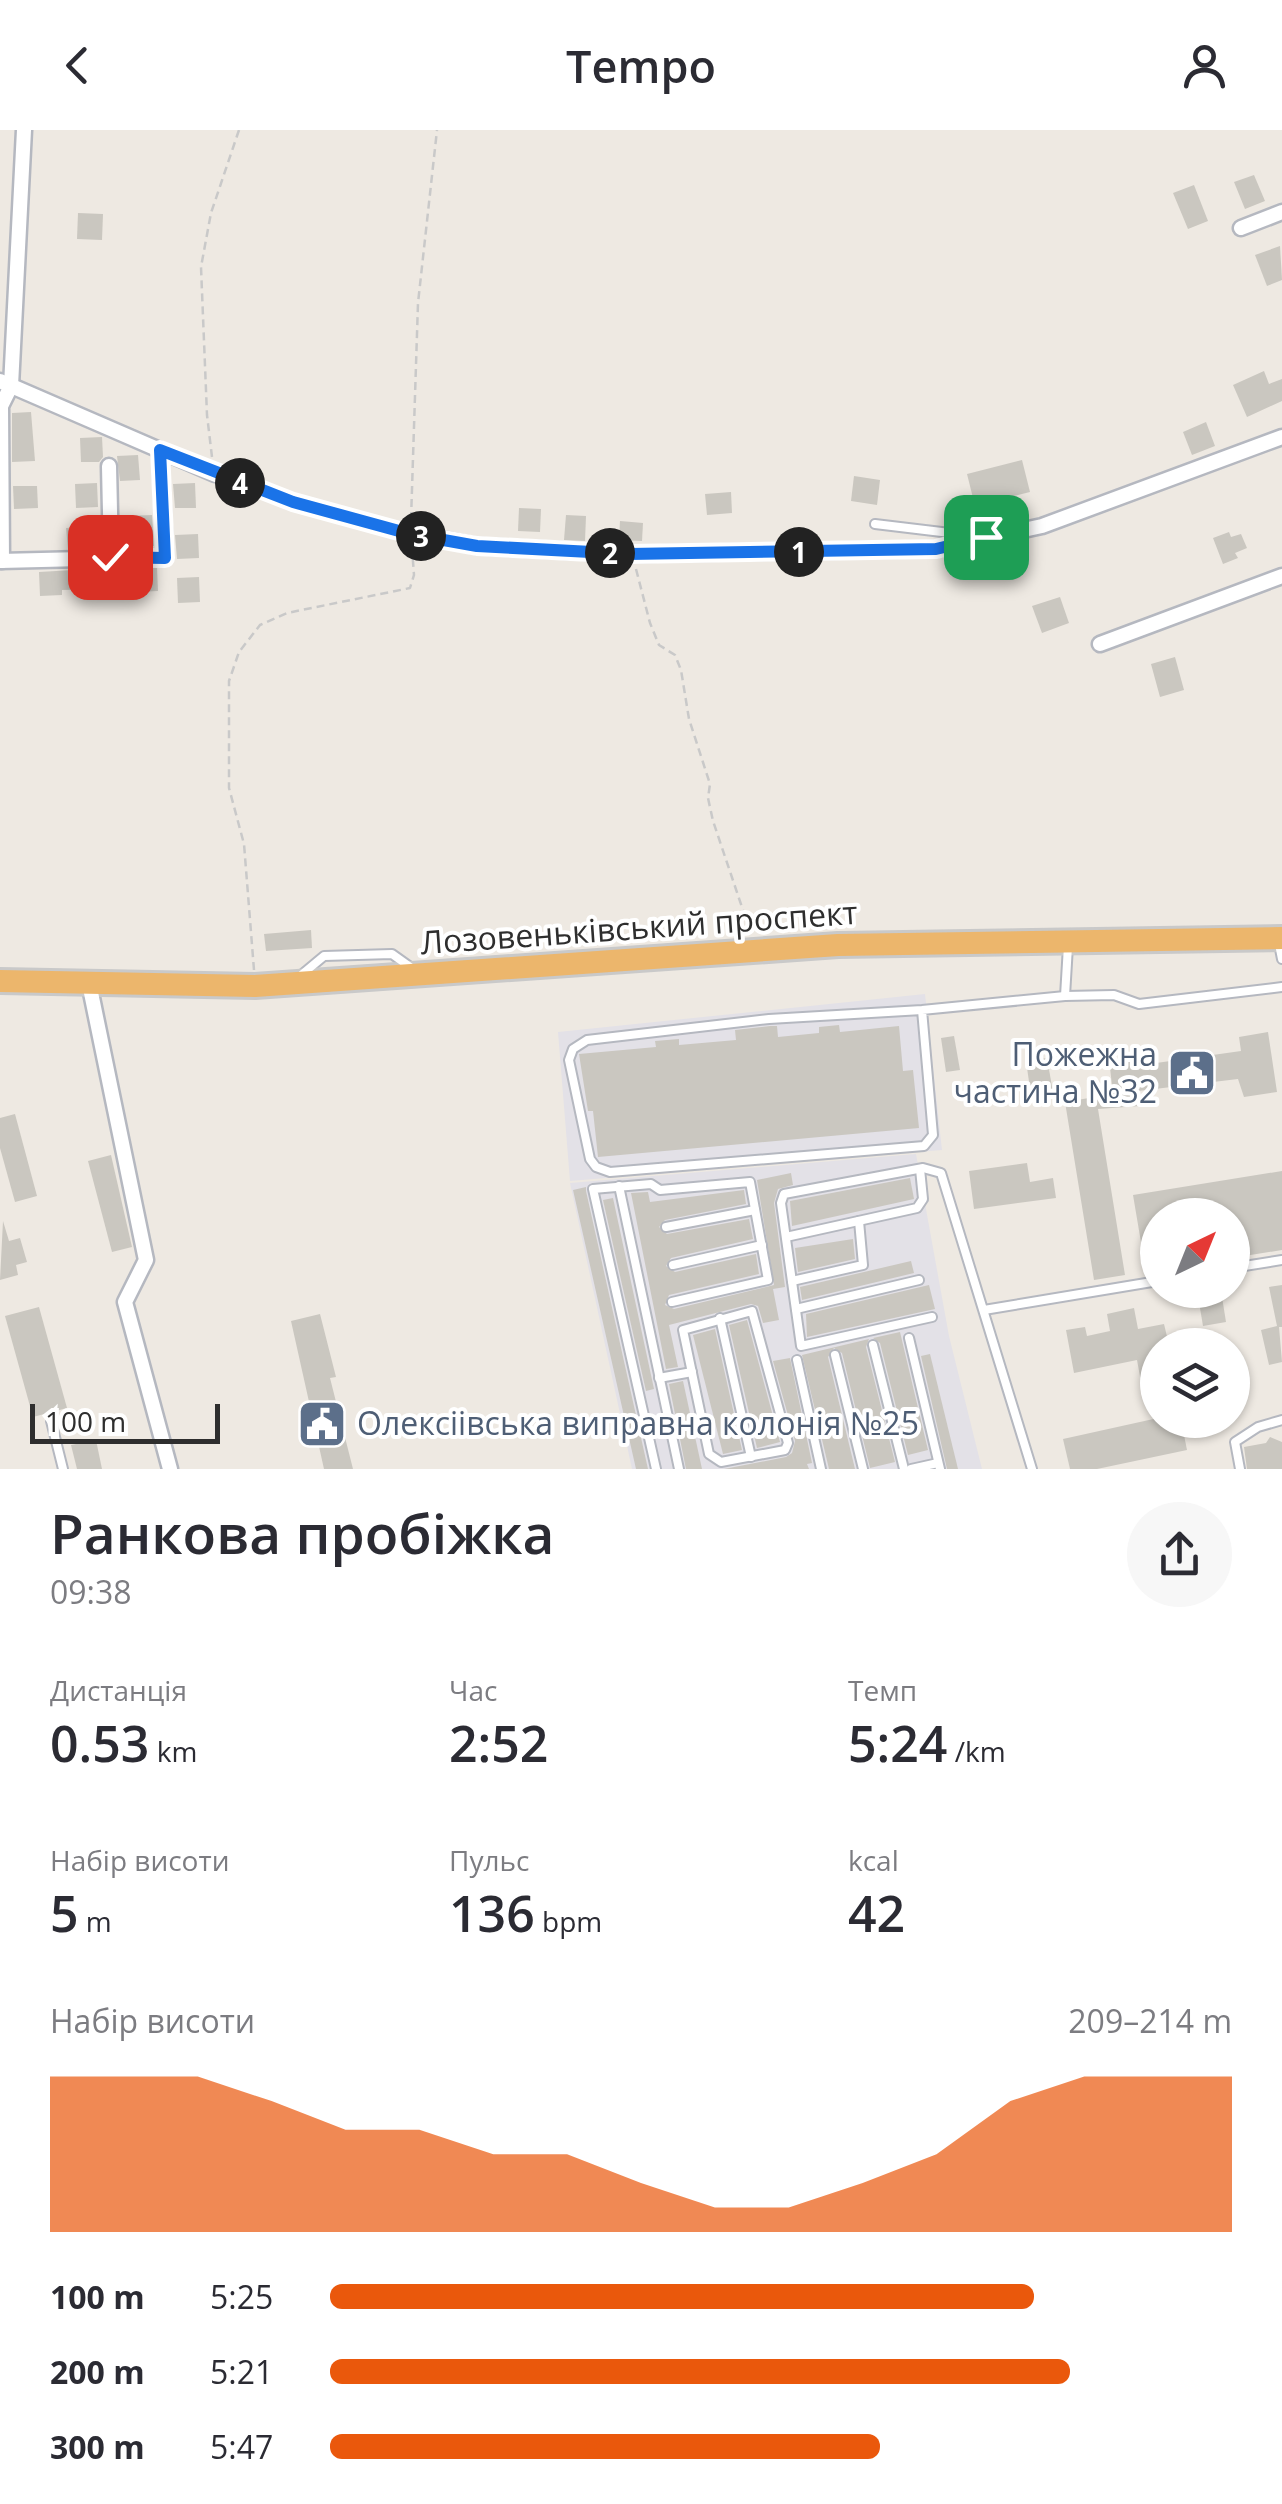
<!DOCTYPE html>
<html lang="uk">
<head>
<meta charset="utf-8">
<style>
	body { margin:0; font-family:"Open Sans",sans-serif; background:#f7f7f7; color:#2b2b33; height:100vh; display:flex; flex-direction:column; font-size:38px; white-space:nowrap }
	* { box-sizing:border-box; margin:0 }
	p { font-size:32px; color:#7c7c81 }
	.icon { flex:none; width:55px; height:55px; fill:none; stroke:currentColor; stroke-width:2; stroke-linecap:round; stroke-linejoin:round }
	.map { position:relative; height:1339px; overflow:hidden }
	.drawer { display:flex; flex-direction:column; background:#fff; flex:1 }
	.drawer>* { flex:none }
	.needle { width:65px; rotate:43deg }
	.buttons { position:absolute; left:1140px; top:1068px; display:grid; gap:20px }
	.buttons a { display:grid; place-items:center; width:110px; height:110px; border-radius:50%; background:#fff; box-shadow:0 2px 8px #0004; font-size:50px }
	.scale { position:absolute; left:30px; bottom:25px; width:190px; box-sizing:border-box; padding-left:10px; border:5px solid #2e2e2e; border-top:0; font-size:28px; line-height:35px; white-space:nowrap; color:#2e2e2e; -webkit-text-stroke:8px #fff; paint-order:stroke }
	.pin { position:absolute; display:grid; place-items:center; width:85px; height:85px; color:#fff; margin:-42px; border-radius:20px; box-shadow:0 5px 15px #0006 }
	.km { position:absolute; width:50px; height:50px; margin:-25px; border-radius:50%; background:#222; color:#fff; font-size:28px; line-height:50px; text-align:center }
	.round { display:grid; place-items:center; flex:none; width:105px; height:105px; border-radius:52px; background:#f7f7f7 }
	.headline { display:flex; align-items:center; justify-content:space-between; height:170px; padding:0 50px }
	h1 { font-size:55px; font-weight:600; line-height:75px }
	.metrics { display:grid; grid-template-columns:repeat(3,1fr); gap:15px; height:170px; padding:10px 50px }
	.metrics div { display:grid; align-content:center }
	.metrics b { font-size:50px; font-weight:600 }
	.metrics small { font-size:28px; font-weight:400 }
	.metrics p { font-size:28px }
	.chart { height:280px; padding:20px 50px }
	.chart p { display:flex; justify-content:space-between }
	.chart svg { width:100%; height:180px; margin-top:10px; fill:#ea580c; opacity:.7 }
	ul { padding:0 50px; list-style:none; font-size:32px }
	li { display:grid; grid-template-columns:160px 120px 1fr; align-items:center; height:75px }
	li i { height:25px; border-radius:12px; background:#ea580c }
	header { display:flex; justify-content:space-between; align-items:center; height:130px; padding:0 50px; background:#fff; font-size:45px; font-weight:600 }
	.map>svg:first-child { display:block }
	.industrial { fill:#e3e1e7 }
	.building { fill:#cac7c0 }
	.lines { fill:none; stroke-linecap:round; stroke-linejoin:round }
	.service-casing { stroke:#b5b8c0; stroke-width:12 }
	.minor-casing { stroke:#b5b8c0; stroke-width:19 }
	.trunk-casing { stroke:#c9c9c9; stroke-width:28 }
	.path { stroke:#c9c9c9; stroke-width:2.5; stroke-dasharray:8 5; stroke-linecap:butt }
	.service { stroke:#fff; stroke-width:8 }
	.minor { stroke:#fff; stroke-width:14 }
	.trunk { stroke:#ecb66c; stroke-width:22 }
	.route-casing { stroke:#fff; stroke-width:20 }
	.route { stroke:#1a73e8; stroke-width:12 }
	.labels { text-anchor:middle; stroke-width:8; stroke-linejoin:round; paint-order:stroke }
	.street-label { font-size:32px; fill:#2e2e2e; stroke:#fff }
	.service-label { font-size:32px; fill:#4e5e75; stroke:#fff; text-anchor:end }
</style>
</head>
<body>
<header><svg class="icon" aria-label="back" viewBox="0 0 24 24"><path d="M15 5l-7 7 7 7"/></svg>Tempo<svg class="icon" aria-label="person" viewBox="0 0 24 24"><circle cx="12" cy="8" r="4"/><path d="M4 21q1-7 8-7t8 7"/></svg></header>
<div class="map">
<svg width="1282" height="1339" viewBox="0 0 1282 1339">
	<rect width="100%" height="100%" fill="#eee9e2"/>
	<g class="industrial">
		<path d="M925 864 942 1020 570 1051 558 902Z"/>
		<path d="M916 1024 949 1206 982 1339H632L570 1053Z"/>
	</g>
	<g class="building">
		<path d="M1254 45 1265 71 1245 79 1234 52Z"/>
		<path d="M1194 55 1208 91 1188 99 1173 63Z"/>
		<path d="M78 83 103 84 102 110 77 109Z"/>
		<path d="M1280 116 1282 150 1267 156 1255 125Z"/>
		<path d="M1264 241 1269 254 1282 249V271L1247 287 1233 255Z"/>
		<path d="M31 282 35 331 12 332V283Z"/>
		<path d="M1206 292 1215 316 1192 325 1183 302Z"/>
		<path d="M102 307 103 327 99 332H81L80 308Z"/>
		<path d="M138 325 140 350 120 351 117 326Z"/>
		<path d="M1022 330 1030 362 975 376 967 344Z"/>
		<path d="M854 346 880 350 877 375 851 371Z"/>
		<path d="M97 353 98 377 76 378 75 354Z"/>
		<path d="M195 353 196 378H175L173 354Z"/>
		<path d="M13 356H37L38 378 14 379Z"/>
		<path d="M731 362 732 383 707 385 705 364Z"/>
		<path d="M519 378 541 379 540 402 518 401Z"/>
		<path d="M152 385 154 416 127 417 126 386Z"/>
		<path d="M566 385 586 386 585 411 564 410Z"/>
		<path d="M620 391 643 393 642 411 619 410Z"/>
		<path d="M88 397 89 418 68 419 66 398Z"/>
		<path d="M1229 402 1231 407 1241 404 1247 418 1235 423 1238 428 1223 434 1213 408Z"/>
		<path d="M198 404 199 428 177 429 175 405Z"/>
		<path d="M135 438H157L158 461 136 462Z"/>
		<path d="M91 439 106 440V459L62 460V465L40 466 39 442Z"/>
		<path d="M199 447 200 472 178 473 177 448Z"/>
		<path d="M1060 467 1069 493 1042 503 1032 476Z"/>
		<path d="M1175 527 1184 560 1160 567 1151 534Z"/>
		<path d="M311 800 312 818 266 821 264 804Z"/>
		<path d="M839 895 840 902 899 896 903 941 913 940 919 998 598 1027 593 981H588L579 924 656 917 655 911 679 909V915L736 910 735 900 770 896H777L778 907 819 903V897Z"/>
		<path d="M1268 902 1277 962 1244 967 1238 949 1138 961 1140 976 1098 979 1125 1145 1094 1150 1065 972 1113 964 1109 929 1133 926 1135 936 1241 921 1239 907Z"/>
		<path d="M954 906 960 940 946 942 941 908Z"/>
		<path d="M1047 928 1054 968 1032 972 1026 931Z"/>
		<path d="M15 984 37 1066 15 1072 0 1018V988Z"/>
		<path d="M111 1025 132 1117 112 1122 88 1031Z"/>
		<path d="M1027 1033 1030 1052 1053 1048 1056 1068 974 1079 969 1041Z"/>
		<path d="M1282 1041V1120L1232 1128V1085H1158V1140L1146 1142 1133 1065Z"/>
		<path d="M791 1043 793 1055 778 1059 774 1073 785 1157 773 1159 779 1190 763 1193 758 1176 751 1174 669 1195 678 1237 666 1239 631 1063 648 1062 650 1072 744 1060 746 1074 665 1090 659 1097 667 1104 749 1089 753 1109 671 1128 666 1136 675 1142 756 1124 759 1144 669 1165 665 1175 674 1179 774 1155 757 1050Z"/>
		<path d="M910 1048 914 1069 792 1096 790 1071Z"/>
		<path d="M586 1057V1061L648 1339H636L573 1060Z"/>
		<path d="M613 1068 654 1259 646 1261 603 1070Z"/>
		<path d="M3 1091 9 1111 20 1108 27 1132 16 1135 18 1145 0 1150Z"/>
		<path d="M853 1109 855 1129 798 1142 795 1118Z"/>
		<path d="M911 1131 914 1143 802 1170 800 1157Z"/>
		<path d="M929 1155 935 1179 807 1207 806 1184Z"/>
		<path d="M1282 1155V1197H1279L1282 1232 1269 1235 1261 1200 1277 1196 1269 1157Z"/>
		<path d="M1222 1167 1226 1192 1203 1196 1199 1172Z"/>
		<path d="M39 1177 67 1278 33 1287 5 1186Z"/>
		<path d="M1134 1178 1138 1199 1164 1194 1169 1215H1158V1249L1141 1252 1137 1230 1074 1243 1066 1200 1085 1197 1087 1206 1110 1201 1107 1184Z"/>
		<path d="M320 1184 336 1247 330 1248 353 1339H324L291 1191Z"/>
		<path d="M747 1190 780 1312 757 1318 729 1195Z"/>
		<path d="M715 1199 742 1320 723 1324 693 1205Z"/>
		<path d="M900 1202 928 1320 908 1325 880 1213 873 1208Z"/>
		<path d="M869 1209 866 1217 895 1332 870 1338 842 1223 834 1218 828 1227 855 1339H829L802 1225Z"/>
		<path d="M930 1224 958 1339H947L921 1226Z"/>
		<path d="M790 1228 812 1333 807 1334 809 1339H724L786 1327 792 1323 795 1311 773 1231Z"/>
		<path d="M683 1251 702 1339H686L669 1254Z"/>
		<path d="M1158 1288 1181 1290 1187 1320 1097 1339H1070L1063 1309Z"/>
		<path d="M1270 1307 1282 1312V1339H1247L1244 1317 1266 1313Z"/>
		<path d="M96 1310 102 1339H77L71 1315Z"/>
	</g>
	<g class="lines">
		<g class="service-casing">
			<g id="service">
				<path d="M875 394 975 406"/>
				<path d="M1278 809 1282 829"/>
				<path d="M300 846 324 826 392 824 413 839"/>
				<path d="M1065 866 1068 816"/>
				<path d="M922 880 933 1005 924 1016 610 1042 596 1037 590 1029 569 930 573 919 587 910 769 889 922 880 1065 866 1114 865 1139 874 1282 857"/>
				<path d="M619 1056 679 1339"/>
				<path d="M666 1097 755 1080"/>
				<path d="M786 1107 917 1078 923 1069 920 1039"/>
				<path d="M673 1135 762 1115"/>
				<path d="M1232 1138 1282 1130"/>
				<path d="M792 1151 863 1135 859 1091"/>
				<path d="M796 1179 919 1150"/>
				<path d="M984 1180 1158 1151"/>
				<path d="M752 1181 788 1313 785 1320 721 1332 709 1324 683 1200Z"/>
				<path d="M932 1187 801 1216 781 1073 784 1064 923 1038 941 1043 1032 1339"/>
				<path d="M720 1188 751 1327"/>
				<path d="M909 1208 940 1339"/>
				<path d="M873 1215 904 1339"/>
				<path d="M835 1225 863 1339"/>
				<path d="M797 1230 821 1339"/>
				<path d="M659 1248 692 1242"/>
				<path d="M51 1291 63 1339"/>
				<path d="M656 1339 593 1059 651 1054 660 1060 750 1052 768 1150 672 1172"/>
				<path d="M911 1339 938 1333"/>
				<path d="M1240 1339 1235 1312 1258 1297 1282 1290"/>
			</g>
		</g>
		<g class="minor-casing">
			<g id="minor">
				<path d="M1241 98 1282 82"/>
				<path d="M0 251 215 344"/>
				<path d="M109 336 111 427"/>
				<path d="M410 403 477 416 629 424 936 419 1042 396 1282 307"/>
				<path d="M0 431 165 427 160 320"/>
				<path d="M2 431 1 276 11 256 24 0"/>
				<path d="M1100 514 1282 446"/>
				<path d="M89 853 146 1130 125 1172 170 1339"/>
			</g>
		</g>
		<g class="trunk-casing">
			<path id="trunk" d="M0 851 255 856 838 815 1282 808"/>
		</g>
		<g class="path">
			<path d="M212 327 207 285 201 137 211 83 239 0"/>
			<path d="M225 348 293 372 399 400"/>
			<path d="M411 390 418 173 437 0"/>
			<path d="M636 439 650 493 659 515 675 525 681 540 689 589 710 654 708 668 713 691 750 801"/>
			<path d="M254 840 244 714 229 658V551L239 522 260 495 287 483 410 458 414 445 412 418"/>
		</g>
		<use href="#service" class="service"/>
		<use href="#minor" class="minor"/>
		<use href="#trunk" class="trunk"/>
	</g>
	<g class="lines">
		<g class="route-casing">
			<path id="route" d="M110 427 165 428 160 320 293 372 410 404 477 416 629 424 936 419 986 407"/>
		</g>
		<use href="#route" class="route"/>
	</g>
	<defs>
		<g id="civic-square" transform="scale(2.5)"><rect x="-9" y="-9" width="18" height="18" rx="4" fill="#5c6f8a" stroke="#fff"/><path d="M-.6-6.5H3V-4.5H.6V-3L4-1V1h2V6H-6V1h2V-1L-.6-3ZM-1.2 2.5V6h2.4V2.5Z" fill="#fff"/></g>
	</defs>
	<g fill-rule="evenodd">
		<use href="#civic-square" x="1192" y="943"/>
		<use href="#civic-square" x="322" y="1294"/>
	</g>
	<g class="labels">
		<g class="street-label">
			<text transform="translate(639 798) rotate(-4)" y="11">Лозовеньківський проспект</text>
		</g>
		<g class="service-label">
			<text x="1157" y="936">Пожежна<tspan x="1157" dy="37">частина №32</tspan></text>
			<text x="357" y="1305" text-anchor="start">Олексіівська виправна колонія №25</text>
		</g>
	</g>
</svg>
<div class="buttons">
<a><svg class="needle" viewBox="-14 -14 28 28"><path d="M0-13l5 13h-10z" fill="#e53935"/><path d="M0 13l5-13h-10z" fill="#7c7c81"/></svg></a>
<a><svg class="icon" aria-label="layers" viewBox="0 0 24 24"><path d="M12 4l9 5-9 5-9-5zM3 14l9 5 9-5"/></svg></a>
</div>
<div class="scale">100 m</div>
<div class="pin" style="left:986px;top:407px;background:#1e9e55"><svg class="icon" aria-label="arrive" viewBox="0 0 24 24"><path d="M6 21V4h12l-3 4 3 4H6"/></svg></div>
<div class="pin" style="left:110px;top:427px;background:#d93025"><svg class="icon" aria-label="check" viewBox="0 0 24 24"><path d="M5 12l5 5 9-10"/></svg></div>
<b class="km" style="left:799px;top:422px">1</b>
<b class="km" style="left:610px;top:423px">2</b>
<b class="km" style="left:421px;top:406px">3</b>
<b class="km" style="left:240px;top:353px">4</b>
</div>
<section class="drawer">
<div class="headline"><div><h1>Ранкова пробіжка</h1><p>09:38</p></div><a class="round"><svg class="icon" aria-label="share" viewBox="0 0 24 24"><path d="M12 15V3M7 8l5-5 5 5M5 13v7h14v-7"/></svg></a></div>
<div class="metrics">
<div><p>Дистанція</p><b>0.53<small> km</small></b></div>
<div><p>Час</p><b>2:52</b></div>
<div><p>Темп</p><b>5:24<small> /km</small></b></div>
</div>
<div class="metrics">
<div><p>Набір висоти</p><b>5<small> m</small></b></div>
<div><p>Пульс</p><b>136<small> bpm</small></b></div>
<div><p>kcal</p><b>42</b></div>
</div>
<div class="chart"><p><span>Набір висоти</span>209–214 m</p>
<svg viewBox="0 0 160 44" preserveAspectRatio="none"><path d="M0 44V6L10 6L20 6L30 12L40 19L50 19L60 25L70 25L80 32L90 38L100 38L110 32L120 25L130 12L140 6L150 6L160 6V44z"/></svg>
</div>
<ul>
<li><b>100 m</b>5:25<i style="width:78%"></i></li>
<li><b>200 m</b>5:21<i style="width:82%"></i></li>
<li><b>300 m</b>5:47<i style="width:61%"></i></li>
</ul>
</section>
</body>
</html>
